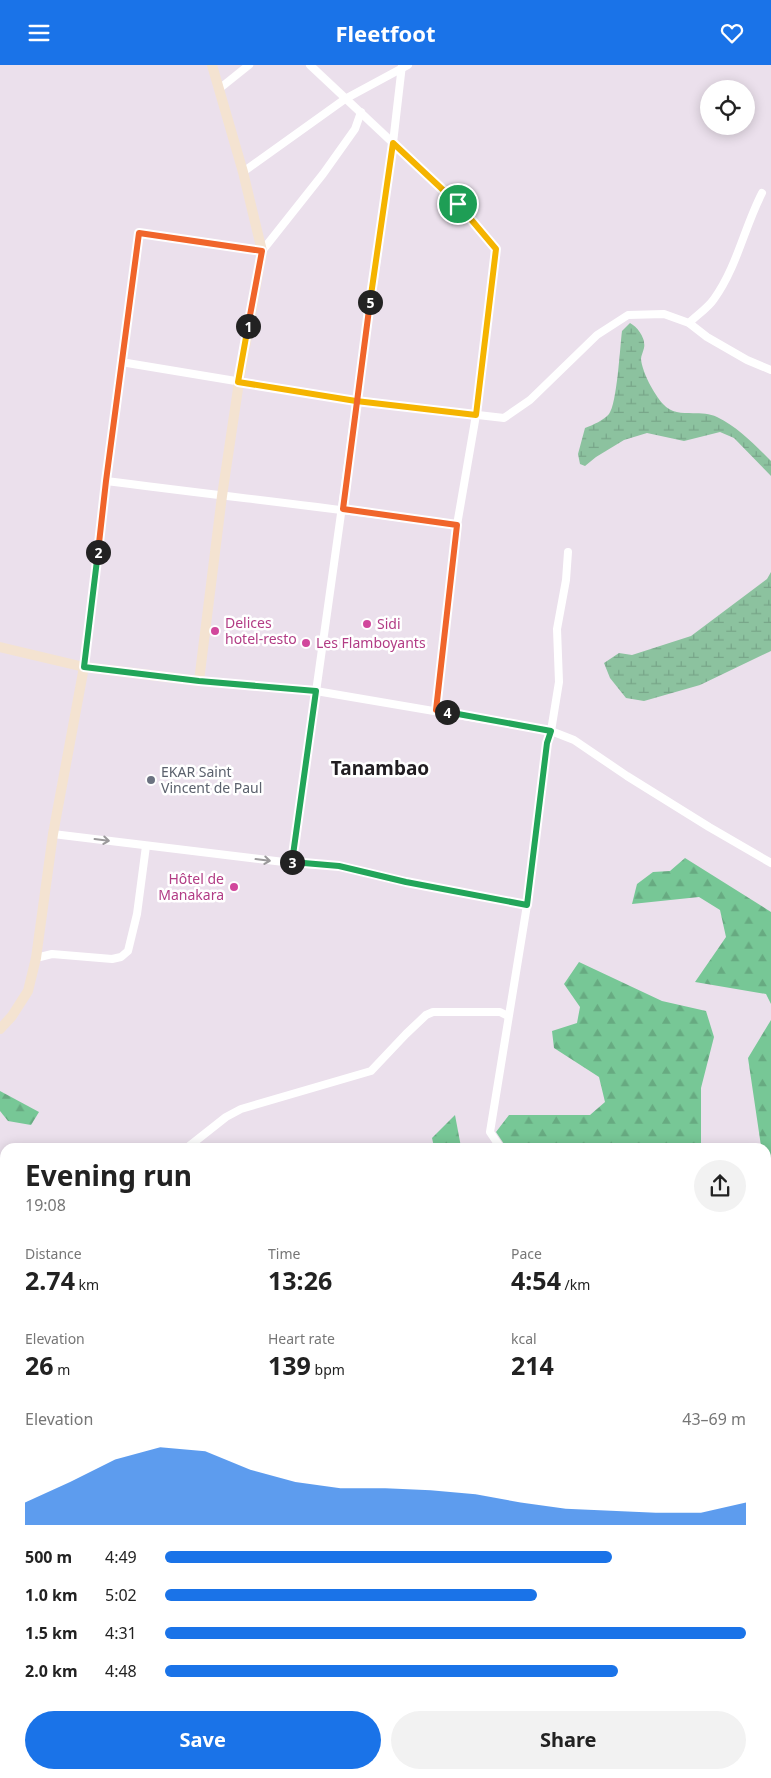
<!DOCTYPE html>
<html lang="en">
<head>
<meta charset="utf-8">
<style>
	body { margin:0; font-family:"Noto Sans",sans-serif; background:#f2f2f2; color:#222; height:100vh; display:flex; flex-direction:column; font-size:19px; white-space:nowrap }
	* { box-sizing:border-box; margin:0 }
	p { font-size:16px; color:#767676 }
	.icon { flex:none; width:28px; height:28px; fill:none; stroke:currentColor; stroke-width:2; stroke-linecap:round; stroke-linejoin:round }
	.map { position:relative; flex:1; overflow:hidden }
	.details { position:absolute; left:0px; top:1078px; width:771px; height:636px; display:flex; flex-direction:column; background:#fff; border-radius:15px 15px 0 0; box-shadow:0 2px 12px #0003 }
	.details>* { flex:none }
	.tools { position:absolute; left:700px; top:15px; display:grid; gap:10px }
	.tools a { display:grid; place-items:center; width:55px; height:55px; border-radius:50%; background:#fff; box-shadow:0 2px 12px #0003; font-size:25px }
	.pin { position:absolute; display:grid; place-items:center; width:42px; height:42px; color:#fff; margin:-21px; border:2px solid #fff; border-radius:50%; box-shadow:0 1px 5px #0007 }
	.km { position:absolute; width:25px; height:25px; margin:-12px; border-radius:50%; background:#222; color:#fff; font-size:14px; line-height:25px; text-align:center }
	.round { display:grid; place-items:center; flex:none; width:52px; height:52px; border-radius:26px; background:#f2f2f2 }
	.headline { display:flex; align-items:center; justify-content:space-between; height:85px; padding:0 25px }
	h1 { font-size:28px; font-weight:700; line-height:38px }
	.stats { display:grid; grid-template-columns:repeat(3,1fr); gap:8px; height:85px; padding:5px 25px }
	.stats div { display:grid; align-content:center }
	.stats b { font-size:25px; font-weight:700 }
	.stats small { font-size:14px; font-weight:400 }
	.stats p { font-size:14px }
	.chart { height:140px; padding:10px 25px }
	.chart p { display:flex; justify-content:space-between }
	.chart svg { width:100%; height:90px; margin-top:5px; fill:#1a73e8; opacity:.7 }
	.cta { display:flex; gap:10px; margin-top:auto; padding:10px 25px }
	.cta a { flex:1; height:58px; border-radius:30px; background:#1a73e8; color:#fff; font-size:20px; font-weight:700; line-height:58px; text-align:center }
	.cta a+a { background:#f2f2f2; color:#222 }
	ul { padding:0 25px; list-style:none; font-size:16px }
	li { display:grid; grid-template-columns:80px 60px 1fr; align-items:center; height:38px }
	li i { height:12px; border-radius:6px; background:#1a73e8 }
	header { display:flex; justify-content:space-between; align-items:center; height:65px; padding:0 25px; background:#1a73e8; color:#fff; font-size:22px; font-weight:700 }
	.map>svg:first-child { display:block }
	.green { fill:#8cc29f }
	.forest { fill:url(#forest-firs) }
	.wetland { fill:url(#wetland-marsh) }
	.lines { fill:none; stroke-linecap:round; stroke-linejoin:round }
	.street { stroke:#fff; stroke-width:8 }
	.secondary { stroke:#f4e3d1; stroke-width:10 }
	.rail-casing { stroke:#5a545a; stroke-width:4 }
	.rail { stroke:#fff; stroke-width:2; stroke-dasharray:5.5; stroke-linecap:butt }
	.oneway { stroke:#9b999b }
	.split-1-casing { stroke:#fff; stroke-width:10 }
	.split-2-casing { stroke:#fff; stroke-width:10 }
	.split-3-casing { stroke:#fff; stroke-width:10 }
	.split-4-casing { stroke:#fff; stroke-width:10 }
	.split-5-casing { stroke:#fff; stroke-width:10 }
	.split-6-casing { stroke:#fff; stroke-width:10 }
	.split-1 { stroke:#f5b400; stroke-width:6 }
	.split-2 { stroke:#f0652b; stroke-width:6 }
	.split-3 { stroke:#22a559; stroke-width:6 }
	.split-4 { stroke:#22a559; stroke-width:6 }
	.split-5 { stroke:#f0652b; stroke-width:6 }
	.split-6 { stroke:#f5b400; stroke-width:6 }
	.hotel-dot { fill:#d1479c; stroke:#fff; stroke-width:2 }
	.worship-dot { fill:#6b7280; stroke:#fff; stroke-width:2 }
	.labels { text-anchor:middle; stroke-width:5; stroke-linejoin:round; paint-order:stroke }
	.hotel-label { font-size:14px; fill:#b23c85; stroke:#fff; text-anchor:start }
	.worship-label { font-size:14px; fill:#5b616d; stroke:#fff; text-anchor:start }
	.district-label { font-size:19px; font-weight:bold; fill:#211d21; stroke:#fff }
</style>
</head>
<body>
<header><svg class="icon" aria-label="menu" viewBox="0 0 24 24"><path d="M4 6h16M4 12h16M4 18h16"/></svg>Fleetfoot<svg class="icon" aria-label="heart" viewBox="0 0 24 24"><path d="M12 20l-8-8c-3-5 5-10 8-4 3-6 11-1 8 4z"/></svg></header>
<div class="map">
<svg width="771" height="1713" viewBox="0 0 771 1713">
	<defs>
		<pattern id="forest-firs" width="22" height="20" patternUnits="userSpaceOnUse" patternTransform="scale(1.25)"><rect width="22" height="20" fill="#77c796"/><path d="M5 1l3.5 6h-7zM16 11l3.5 6h-7z" fill="#67aa81"/></pattern>
		<pattern id="wetland-marsh" width="20" height="14" patternUnits="userSpaceOnUse" patternTransform="scale(1.25)"><rect width="20" height="14" fill="#8cc29f"/><path d="M1 5h8M5 5V1M11 12h8M15 12V8" fill="none" stroke="#78a689"/></pattern>
	</defs>
	<rect width="100%" height="100%" fill="#ebe0ec"/>
	<path class="green" d="M596 1709H646L648 1713H598Z"/>
	<g class="forest">
		<path d="M685 793 771 847V939L766 929 695 917 726 872 720 845 699 832 632 839 637 819 653 807 670 806Z"/>
		<path d="M579 897 662 936 706 946 714 972 701 1023V1082H506L496 1067 509 1050H590L605 1037 599 1012 554 983 552 966 577 958 580 942 564 919Z"/>
		<path d="M771 955V1096L766 1089V1082H763L761 1081 748 993Z"/>
		<path d="M0 1026 39 1047 31 1060 8 1056 0 1046Z"/>
		<path d="M455 1050 461 1082H434L432 1073Z"/>
	</g>
	<g class="wetland">
		<path d="M630 258C638 262 646 274 644 283 643 287 641 291 641 294 642 307 654 329 663 339 677 355 700 343 717 352 738 362 755 380 771 396V411L734 373 720 367 684 376 647 368 624 375 596 392 585 401 580 399 578 389 585 363C593 360 604 355 609 349 617 339 620 281 622 266Z"/>
		<path d="M771 507V586L700 620 644 636 626 633 610 613 604 598 619 588 632 590 691 571 767 514Z"/>
		<path d="M771 1154V1285L766 1288V1157Z"/>
	</g>
	<g class="lines">
		<g class="street">
			<path d="M310 0 458 139 496 184 476 350 457 460 436 645"/>
			<path d="M219 24 249 0"/>
			<path d="M243 107 345 34 408 0"/>
			<path d="M689 258C697 250 708 243 714 234 737 202 744 163 762 128"/>
			<path d="M121 297 356 336 504 353 530 335 597 270 628 250 664 249 689 258 707 272 747 295 771 305"/>
			<path d="M106 416C223 431 340 444 457 460"/>
			<path d="M568 487 566 515 557 564 559 617 551 666 574 675 627 711 709 762 771 798"/>
			<path d="M84 602 106 416 139 168 262 186 323 109 355 64 361 47"/>
			<path d="M53 769 292 798 339 801 406 817 527 840 547 678 551 666 316 626 199 616"/>
			<path d="M292 798 393 78 402 0"/>
			<path d="M36 893 52 889 112 894 121 892 128 886 137 849 146 781"/>
			<path d="M188 1082 226 1052 241 1044 371 1006 406 969 426 950 433 947H500L508 951"/>
			<path d="M500 1082 490 1067 527 840"/>
			<path d="M766 1146 771 1143"/>
			<path d="M766 1397 771 1393"/>
			<path d="M766 1403 771 1405"/>
			<path d="M766 1482 771 1488"/>
			<path d="M766 1692H771"/>
			<path d="M464 1709 466 1713"/>
			<path d="M353 1712 417 1709"/>
			<path d="M505 1713 512 1709"/>
			<path d="M733 1713 734 1709"/>
		</g>
		<g class="secondary">
			<path d="M0 582 84 602 199 616 222 431 239 317 262 186 243 107 212 0"/>
			<path d="M0 964 12 951 28 926 36 893 53 769 84 602"/>
			<path d="M0 1185 5 1192"/>
			<path d="M350 1709 353 1713"/>
		</g>
		<g class="rail-casing">
			<path id="rail" d="M226 1709 228 1713"/>
		</g>
		<use href="#rail" class="rail"/>
	</g>
	<defs><path id="oneway-shaft" d="M-6 0H5M1.5-3L5.5 0L1.5 3" fill="none" stroke-width="1.6" stroke-linecap="round" stroke-linejoin="round" transform="scale(1.25)"/></defs>
	<g class="oneway">
		<use href="#oneway-shaft" transform="translate(102 775) rotate(7)"/>
		<use href="#oneway-shaft" transform="translate(263 795) rotate(7)"/>
	</g>
	<g class="lines">
		<g class="split-1-casing">
			<path id="split-1" d="M248 261 238 317 356 336 476 350 496 184 458 139"/>
		</g>
		<g class="split-2-casing">
			<path id="split-2" d="M98 487 106 416 139 168 262 186 248 261"/>
		</g>
		<g class="split-3-casing">
			<path id="split-3" d="M98 487 84 602 199 616 316 626 292 797"/>
		</g>
		<g class="split-4-casing">
			<path id="split-4" d="M292 797 339 801 406 817 527 840 547 678 551 666 447 647"/>
		</g>
		<g class="split-5-casing">
			<path id="split-5" d="M370 237 343 444 457 460 436 645 447 647"/>
		</g>
		<g class="split-6-casing">
			<path id="split-6" d="M370 237 393 78 458 139"/>
		</g>
		<use href="#split-1" class="split-1"/>
		<use href="#split-2" class="split-2"/>
		<use href="#split-3" class="split-3"/>
		<use href="#split-4" class="split-4"/>
		<use href="#split-5" class="split-5"/>
		<use href="#split-6" class="split-6"/>
	</g>
	<g class="hotel-dot">
		<circle cx="367" cy="559" r="5"/>
		<circle cx="215" cy="566" r="5"/>
		<circle cx="306" cy="578" r="5"/>
		<circle cx="234" cy="822" r="5"/>
	</g>
	<circle class="worship-dot" cx="151" cy="715" r="5"/>
	<g class="labels">
		<g class="hotel-label">
			<text x="225" y="563">Delices<tspan x="225" dy="16">hotel-resto</tspan></text>
			<text x="377" y="564">Sidi</text>
			<text x="316" y="583">Les Flamboyants</text>
			<text x="224" y="819" text-anchor="end">Hôtel de<tspan x="224" dy="16">Manakara</tspan></text>
		</g>
		<g class="worship-label">
			<text x="161" y="712">EKAR Saint<tspan x="161" dy="16">Vincent de Paul</tspan></text>
		</g>
		<g class="district-label">
			<text x="380" y="710">Tanambao</text>
		</g>
	</g>
</svg>
<div class="tools">
<a><svg class="icon" aria-label="locate" viewBox="0 0 24 24"><circle cx="12" cy="12" r="6"/><path d="M12 2v4M12 18v4M2 12h4M18 12h4"/></svg></a>
</div>
<div class="pin" style="left:458px;top:139px;background:#1e9e55"><svg class="icon" aria-label="arrive" viewBox="0 0 24 24"><path d="M6 21V4h12l-3 4 3 4H6"/></svg></div>
<b class="km" style="left:248px;top:261px">1</b>
<b class="km" style="left:98px;top:487px">2</b>
<b class="km" style="left:292px;top:797px">3</b>
<b class="km" style="left:447px;top:647px">4</b>
<b class="km" style="left:370px;top:237px">5</b>
<section class="details">
<div class="headline"><div><h1>Evening run</h1><p>19:08</p></div><a class="round"><svg class="icon" aria-label="share" viewBox="0 0 24 24"><path d="M12 15V3M7 8l5-5 5 5M5 13v7h14v-7"/></svg></a></div>
<div class="stats">
<div><p>Distance</p><b>2.74<small> km</small></b></div>
<div><p>Time</p><b>13:26</b></div>
<div><p>Pace</p><b>4:54<small> /km</small></b></div>
</div>
<div class="stats">
<div><p>Elevation</p><b>26<small> m</small></b></div>
<div><p>Heart rate</p><b>139<small> bpm</small></b></div>
<div><p>kcal</p><b>214</b></div>
</div>
<div class="chart"><p><span>Elevation</span>43–69 m</p>
<svg viewBox="0 0 160 44" preserveAspectRatio="none"><path d="M0 44V33L10 23L20 12L30 6L40 8L50 17L60 23L70 26L80 26L90 27L100 29L110 33L120 36L130 37L140 38L150 38L160 33V44z"/></svg>
</div>
<ul>
<li><b>500 m</b>4:49<i style="width:77%"></i></li>
<li><b>1.0 km</b>5:02<i style="width:64%"></i></li>
<li><b>1.5 km</b>4:31<i style="width:100%"></i></li>
<li><b>2.0 km</b>4:48<i style="width:78%"></i></li>
</ul>
<div class="cta"><a>Save</a><a>Share</a></div>
</section>
</div>
</body>
</html>
